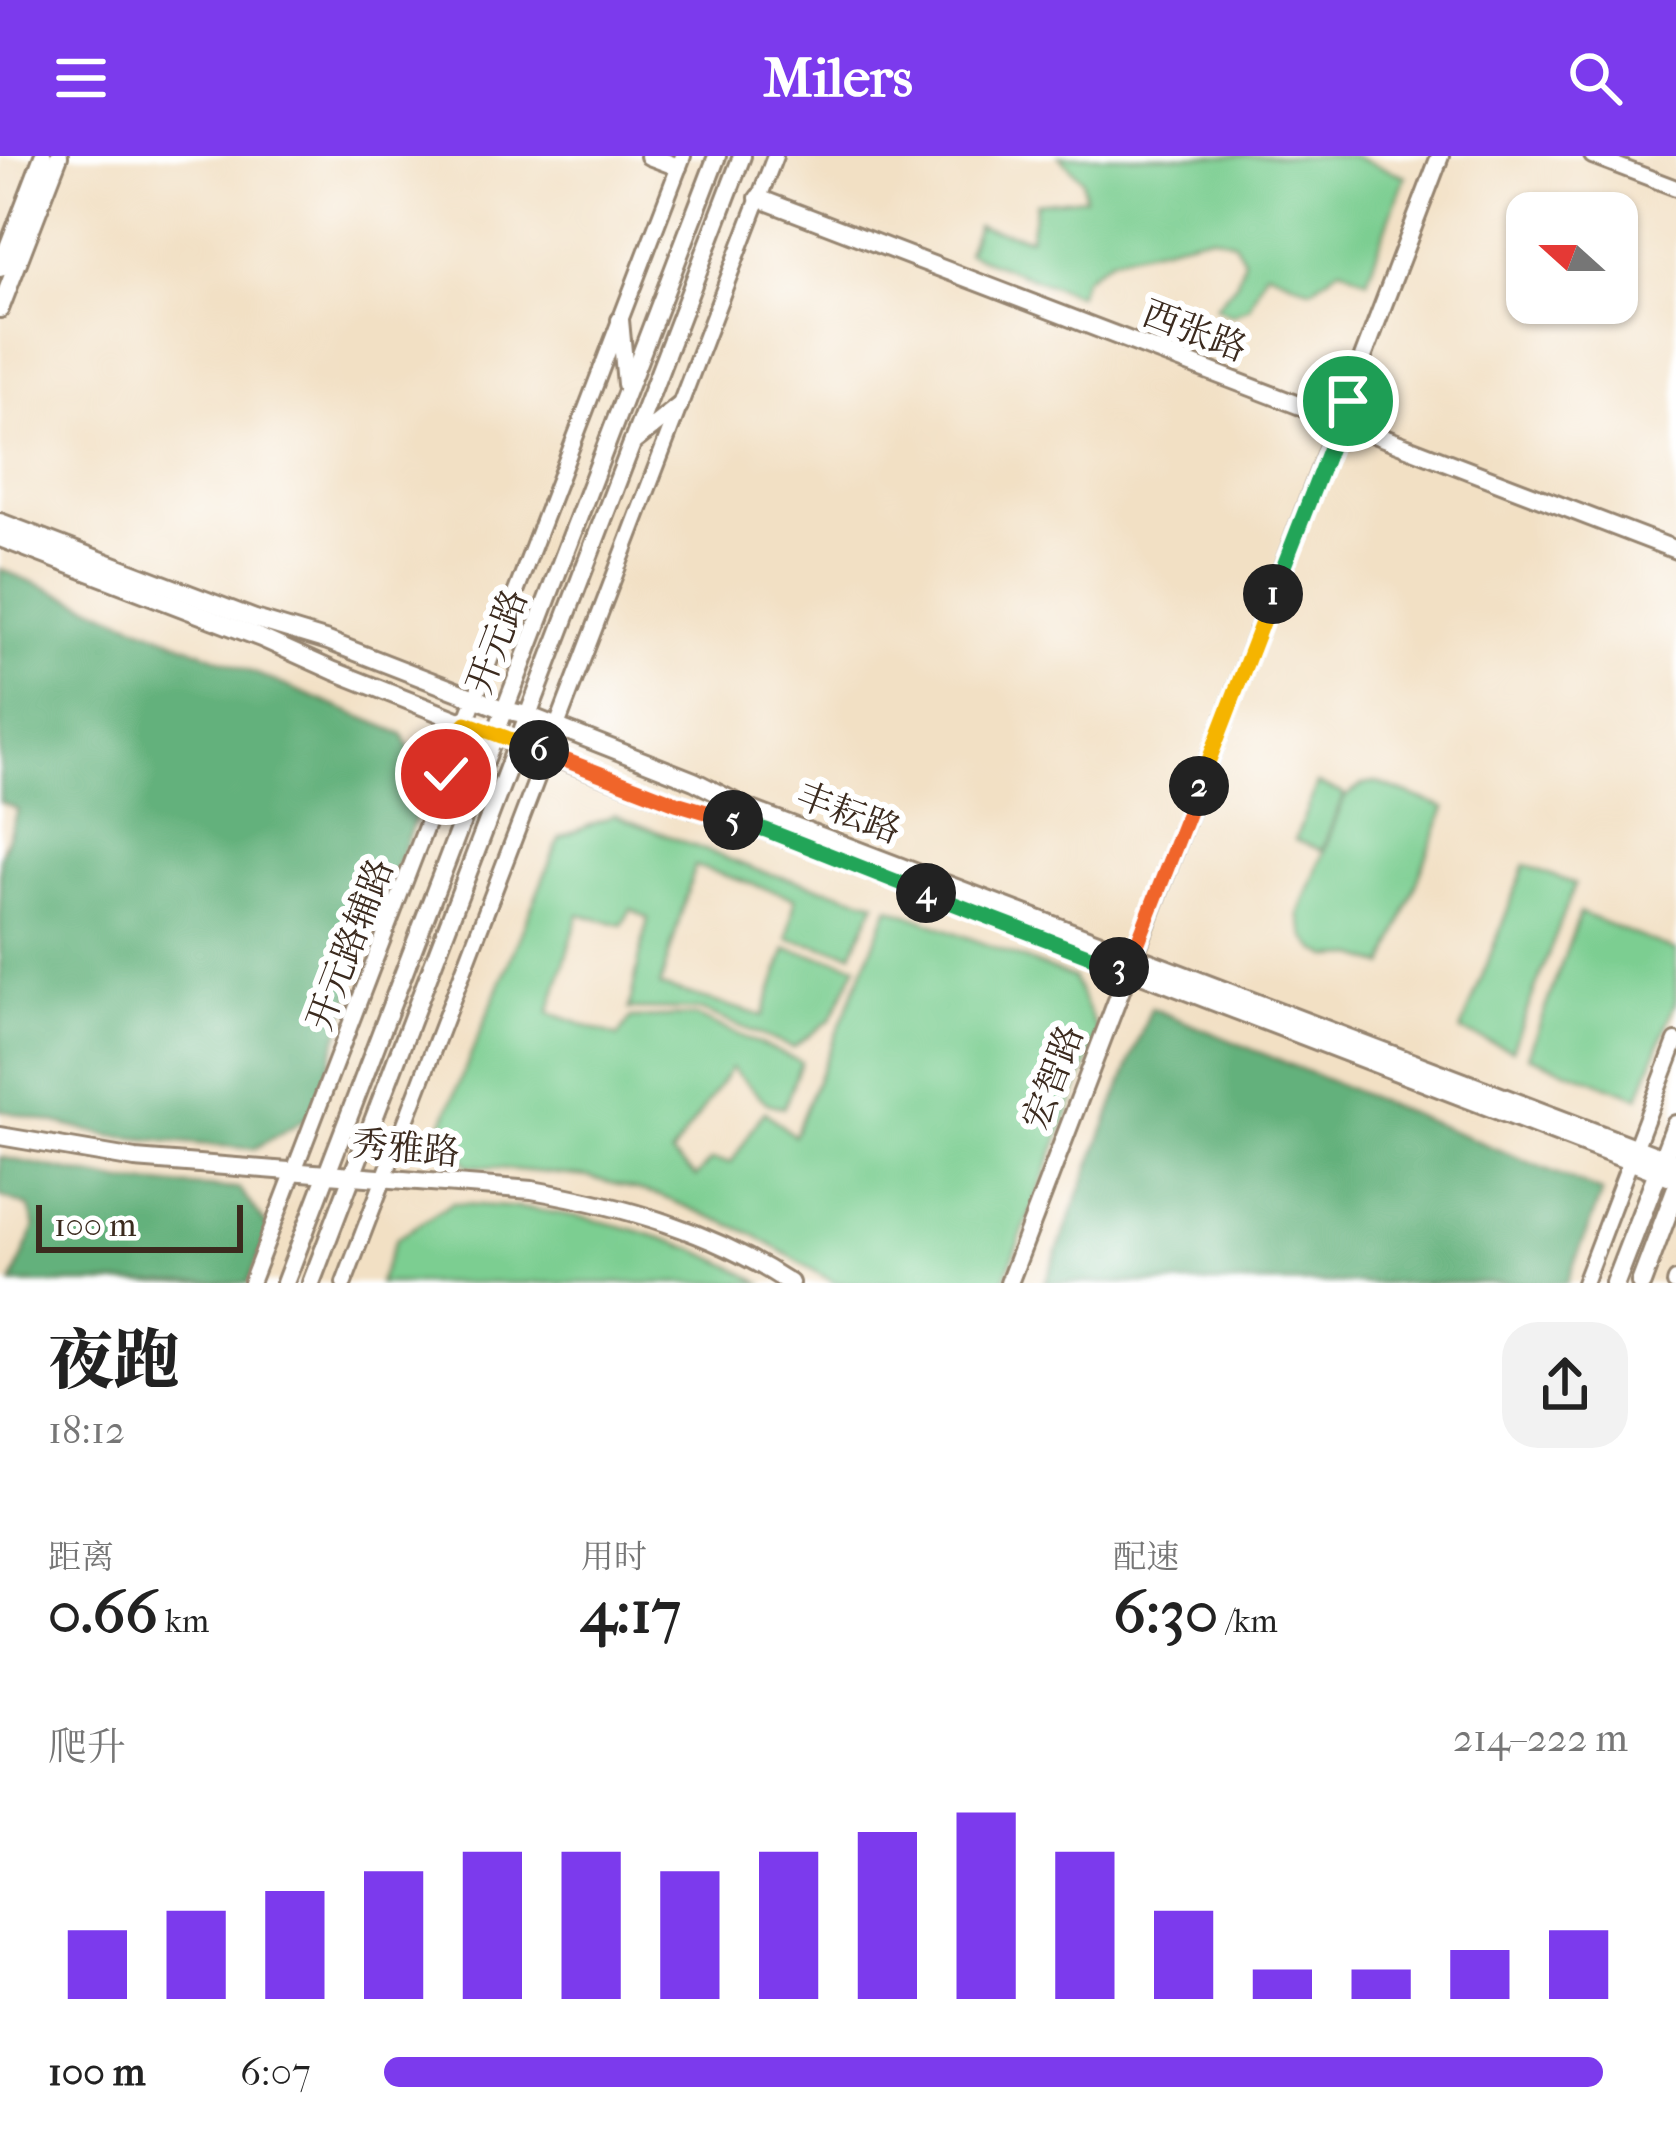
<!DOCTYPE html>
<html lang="zh">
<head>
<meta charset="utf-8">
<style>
	body { margin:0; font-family:"IM FELL French Canon","Noto Serif SC",serif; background:#f2f2f2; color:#222; height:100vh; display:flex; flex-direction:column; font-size:45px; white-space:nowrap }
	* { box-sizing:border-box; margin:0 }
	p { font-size:39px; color:#767676 }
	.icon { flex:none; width:66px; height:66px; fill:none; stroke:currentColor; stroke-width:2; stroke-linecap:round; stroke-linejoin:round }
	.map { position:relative; height:1127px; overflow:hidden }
	.side { display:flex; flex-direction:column; background:#fff; flex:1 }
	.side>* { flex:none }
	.needle { width:78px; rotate:291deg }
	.fabs { position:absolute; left:1506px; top:36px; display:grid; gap:24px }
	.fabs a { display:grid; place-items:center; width:132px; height:132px; border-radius:24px; background:#fff; box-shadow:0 3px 9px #0004; font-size:60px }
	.scale { position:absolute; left:36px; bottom:30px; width:207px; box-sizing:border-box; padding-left:12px; border:6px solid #3b2a1e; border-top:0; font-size:33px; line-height:42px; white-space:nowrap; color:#3b2a1e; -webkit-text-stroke:9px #fff; paint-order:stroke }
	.pin { position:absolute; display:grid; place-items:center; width:102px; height:102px; color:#fff; margin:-51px; border:6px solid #fff; border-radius:50%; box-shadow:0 3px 12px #0007 }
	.km { position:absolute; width:60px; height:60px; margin:-30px; border-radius:50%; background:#222; color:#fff; font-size:33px; line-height:60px; text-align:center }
	.round { display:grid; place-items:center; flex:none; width:126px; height:126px; border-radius:36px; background:#f2f2f2 }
	.head { display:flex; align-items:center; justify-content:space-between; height:204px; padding:0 48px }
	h1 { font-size:66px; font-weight:800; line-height:90px }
	.figures { display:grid; grid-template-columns:repeat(3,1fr); gap:18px; height:204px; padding:12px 48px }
	.figures div { display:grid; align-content:center }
	.figures b { font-size:60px; font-weight:800 }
	.figures small { font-size:33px; font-weight:400 }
	.figures p { font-size:33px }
	.chart { height:336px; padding:24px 48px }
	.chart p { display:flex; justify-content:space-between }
	.chart svg { width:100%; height:216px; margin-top:12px; stroke:#7c3aed; stroke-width:6 }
	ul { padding:0 48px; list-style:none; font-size:39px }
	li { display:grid; grid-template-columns:192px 144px 1fr; align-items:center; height:90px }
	li i { height:30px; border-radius:15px; background:#7c3aed }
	header { display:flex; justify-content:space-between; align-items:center; height:156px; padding:0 48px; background:#7c3aed; color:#fff; font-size:54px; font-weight:800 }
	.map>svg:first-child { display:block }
	.green { fill:#7bce91; stroke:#5b7c58; stroke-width:3 }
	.forest { fill:#64b17b; stroke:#506e4c; stroke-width:3 }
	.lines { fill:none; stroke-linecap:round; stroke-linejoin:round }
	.minor-casing { stroke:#968571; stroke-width:20 }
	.tertiary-casing { stroke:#968571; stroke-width:22 }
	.secondary-casing { stroke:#968571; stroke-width:24 }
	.minor { stroke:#fff; stroke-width:14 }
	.tertiary { stroke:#fff; stroke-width:16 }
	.secondary { stroke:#fff; stroke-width:18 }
	.split-1-casing { stroke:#fff; stroke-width:24 }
	.split-2-casing { stroke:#fff; stroke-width:24 }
	.split-3-casing { stroke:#fff; stroke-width:24 }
	.split-4-casing { stroke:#fff; stroke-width:24 }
	.split-5-casing { stroke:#fff; stroke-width:24 }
	.split-6-casing { stroke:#fff; stroke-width:24 }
	.split-7-casing { stroke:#fff; stroke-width:24 }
	.split-1 { stroke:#22a559; stroke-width:15 }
	.split-2 { stroke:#f5b400; stroke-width:15 }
	.split-3 { stroke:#f0652b; stroke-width:15 }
	.split-4 { stroke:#22a559; stroke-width:15 }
	.split-5 { stroke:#22a559; stroke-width:15 }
	.split-6 { stroke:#f0652b; stroke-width:15 }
	.split-7 { stroke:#f5b400; stroke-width:15 }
	.labels { text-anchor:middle; stroke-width:12; stroke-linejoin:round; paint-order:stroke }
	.street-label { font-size:36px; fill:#3b2a1e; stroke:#fff }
</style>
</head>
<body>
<header><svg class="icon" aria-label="menu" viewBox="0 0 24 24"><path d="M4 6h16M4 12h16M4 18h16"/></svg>Milers<svg class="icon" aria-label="search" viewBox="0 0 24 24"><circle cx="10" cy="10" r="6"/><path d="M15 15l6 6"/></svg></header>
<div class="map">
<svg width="1676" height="1127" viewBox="0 0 1676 1127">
	<rect width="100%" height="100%" fill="#fff"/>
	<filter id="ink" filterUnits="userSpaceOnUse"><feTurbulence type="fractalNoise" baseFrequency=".00833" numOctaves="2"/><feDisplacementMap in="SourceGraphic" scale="24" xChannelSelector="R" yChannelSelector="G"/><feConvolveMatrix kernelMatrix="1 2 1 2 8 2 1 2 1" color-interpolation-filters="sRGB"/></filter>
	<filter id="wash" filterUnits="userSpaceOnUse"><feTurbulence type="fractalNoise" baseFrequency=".004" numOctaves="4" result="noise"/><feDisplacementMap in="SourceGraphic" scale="48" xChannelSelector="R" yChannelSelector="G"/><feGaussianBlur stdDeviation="2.7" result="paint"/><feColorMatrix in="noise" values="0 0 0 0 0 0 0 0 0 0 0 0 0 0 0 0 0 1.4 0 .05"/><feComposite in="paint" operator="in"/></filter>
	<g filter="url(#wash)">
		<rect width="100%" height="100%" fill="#f2e0c4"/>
		<g class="green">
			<path d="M1059 0H1352L1405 20 1367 124 1341 111 1311 133 1266 114 1249 151 1232 159 1215 151 1237 126 1244 103 1234 86 1211 79 1112 102 1084 122 1077 139 967 97 977 70 1030 82 1036 47 1085 42 1082 23Z"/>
			<path d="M1376 626 1445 652 1385 810 1358 800 1330 801 1317 794 1306 782 1299 759 1344 642 1364 628Z"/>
			<path d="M1317 628 1344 638 1322 694 1295 684Z"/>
			<path d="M614 659 759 715 876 746 852 797 788 783 795 742 695 710 660 830 763 860 786 793 857 809 831 863 793 892 700 854 629 853 648 762 631 753 622 769 579 758 549 857 618 881 631 862 695 860 801 906 784 952 767 947 731 912 671 999 696 1021 711 1004 731 1007 764 955 794 980 889 751 1073 822 1099 878 1003 1127H835L751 1077 660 1040 588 1021 467 1009 442 969 560 682Z"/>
			<path d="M1525 709 1575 728 1512 894 1461 875Z"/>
			<path d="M1580 757 1676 795V844L1639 941 1528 900Z"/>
			<path d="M452 1047C486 1050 522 1051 556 1057 622 1067 704 1091 761 1127H379L396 1083Z"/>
		</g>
		<g class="forest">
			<path d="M0 413 403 578 427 631 359 810 315 957 254 993 111 980 0 954V701L18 654 0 646Z"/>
			<path d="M1151 852 1602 1036 1567 1127H1045Z"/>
			<path d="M0 1001 123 1026 239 1033 270 1074 248 1127H12L35 1071 29 1051 0 1040Z"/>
		</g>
	</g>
	<g filter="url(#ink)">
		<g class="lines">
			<g class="minor-casing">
				<g id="minor">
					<path d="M1592 0 1676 32"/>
					<path d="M251 1127 683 0"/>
					<path d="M344 1127 775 0"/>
					<path d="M1584 1127 1676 885"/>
					<path d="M1675 1127 1676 1124"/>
				</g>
			</g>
			<g class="tertiary-casing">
				<g id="tertiary">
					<path d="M649 0 678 11"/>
					<path d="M758 42 1676 394"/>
					<path d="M0 112 43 0"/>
					<path d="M0 153 59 0"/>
					<path d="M620 164 626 228"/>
					<path d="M632 287 679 250"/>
					<path d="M0 366 255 463 328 485 505 554 527 559 694 625 747 652 1676 1007"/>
					<path d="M0 382 261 482 334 515 495 579 676 647 766 674 1676 1023"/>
					<path d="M0 980 135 1003 532 1034C623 1050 712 1075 790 1127"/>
					<path d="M285 1127 717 0"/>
					<path d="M311 1127 742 0"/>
					<path d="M1009 1127 1440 0"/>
				</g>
			</g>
			<g class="secondary-casing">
				<g id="secondary">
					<path d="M1615 1127 1676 969"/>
					<path d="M1641 1127 1676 1034"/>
				</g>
			</g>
			<use href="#minor" class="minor"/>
			<use href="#tertiary" class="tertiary"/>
			<use href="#secondary" class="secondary"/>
		</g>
	</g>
	<g class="lines" filter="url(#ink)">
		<g class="split-1-casing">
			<path id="split-1" d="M1273 438 1348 245"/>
		</g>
		<g class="split-2-casing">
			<path id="split-2" d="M1199 630 1273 438"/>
		</g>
		<g class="split-3-casing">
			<path id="split-3" d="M1119 811 1127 814 1199 630"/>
		</g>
		<g class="split-4-casing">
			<path id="split-4" d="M926 737 1119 811"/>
		</g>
		<g class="split-5-casing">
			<path id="split-5" d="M733 664 766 674 926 737"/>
		</g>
		<g class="split-6-casing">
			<path id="split-6" d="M539 594 676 647 733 664"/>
		</g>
		<g class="split-7-casing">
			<path id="split-7" d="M446 618 466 567 539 594"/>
		</g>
		<use href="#split-1" class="split-1"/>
		<use href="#split-2" class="split-2"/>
		<use href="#split-3" class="split-3"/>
		<use href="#split-4" class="split-4"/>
		<use href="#split-5" class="split-5"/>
		<use href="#split-6" class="split-6"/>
		<use href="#split-7" class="split-7"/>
	</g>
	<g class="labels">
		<g class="street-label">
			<text transform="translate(1195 174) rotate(21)" y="13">西张路</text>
			<text transform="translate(496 485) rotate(-69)" y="13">开元路</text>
			<text transform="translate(849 656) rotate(21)" y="13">丰耘路</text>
			<text transform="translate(349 788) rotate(-69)" y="13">开元路辅路</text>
			<text transform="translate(1052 921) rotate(-69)" y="13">宏智路</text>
			<text transform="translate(406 991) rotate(5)" y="13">秀雅路</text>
		</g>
	</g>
</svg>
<div class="fabs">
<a><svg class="needle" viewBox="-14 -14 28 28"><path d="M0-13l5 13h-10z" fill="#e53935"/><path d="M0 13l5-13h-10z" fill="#767676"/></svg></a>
</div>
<div class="scale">100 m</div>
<div class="pin" style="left:1348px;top:245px;background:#1e9e55"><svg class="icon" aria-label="arrive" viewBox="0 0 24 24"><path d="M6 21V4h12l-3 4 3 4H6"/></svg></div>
<div class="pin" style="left:446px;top:618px;background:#d93025"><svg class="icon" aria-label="check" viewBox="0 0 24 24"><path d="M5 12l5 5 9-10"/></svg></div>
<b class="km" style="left:1273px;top:438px">1</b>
<b class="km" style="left:1199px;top:630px">2</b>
<b class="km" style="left:1119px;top:811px">3</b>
<b class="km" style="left:926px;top:737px">4</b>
<b class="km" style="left:733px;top:664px">5</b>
<b class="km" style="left:539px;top:594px">6</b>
</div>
<section class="side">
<div class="head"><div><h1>夜跑</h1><p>18:12</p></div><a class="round"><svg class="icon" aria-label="share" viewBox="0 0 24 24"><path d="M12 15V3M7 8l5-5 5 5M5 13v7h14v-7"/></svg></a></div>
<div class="figures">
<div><p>距离</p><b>0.66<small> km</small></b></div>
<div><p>用时</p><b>4:17</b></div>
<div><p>配速</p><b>6:30<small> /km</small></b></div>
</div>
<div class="chart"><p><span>爬升</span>214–222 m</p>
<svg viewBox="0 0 160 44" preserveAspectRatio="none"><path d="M5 44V30M15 44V26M25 44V22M35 44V18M45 44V14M55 44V14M65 44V18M75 44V14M85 44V10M95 44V6M105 44V14M115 44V26M125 44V38M135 44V38M145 44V34M155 44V30"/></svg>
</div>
<ul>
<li><b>100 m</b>6:07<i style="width:98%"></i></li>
</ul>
</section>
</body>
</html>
